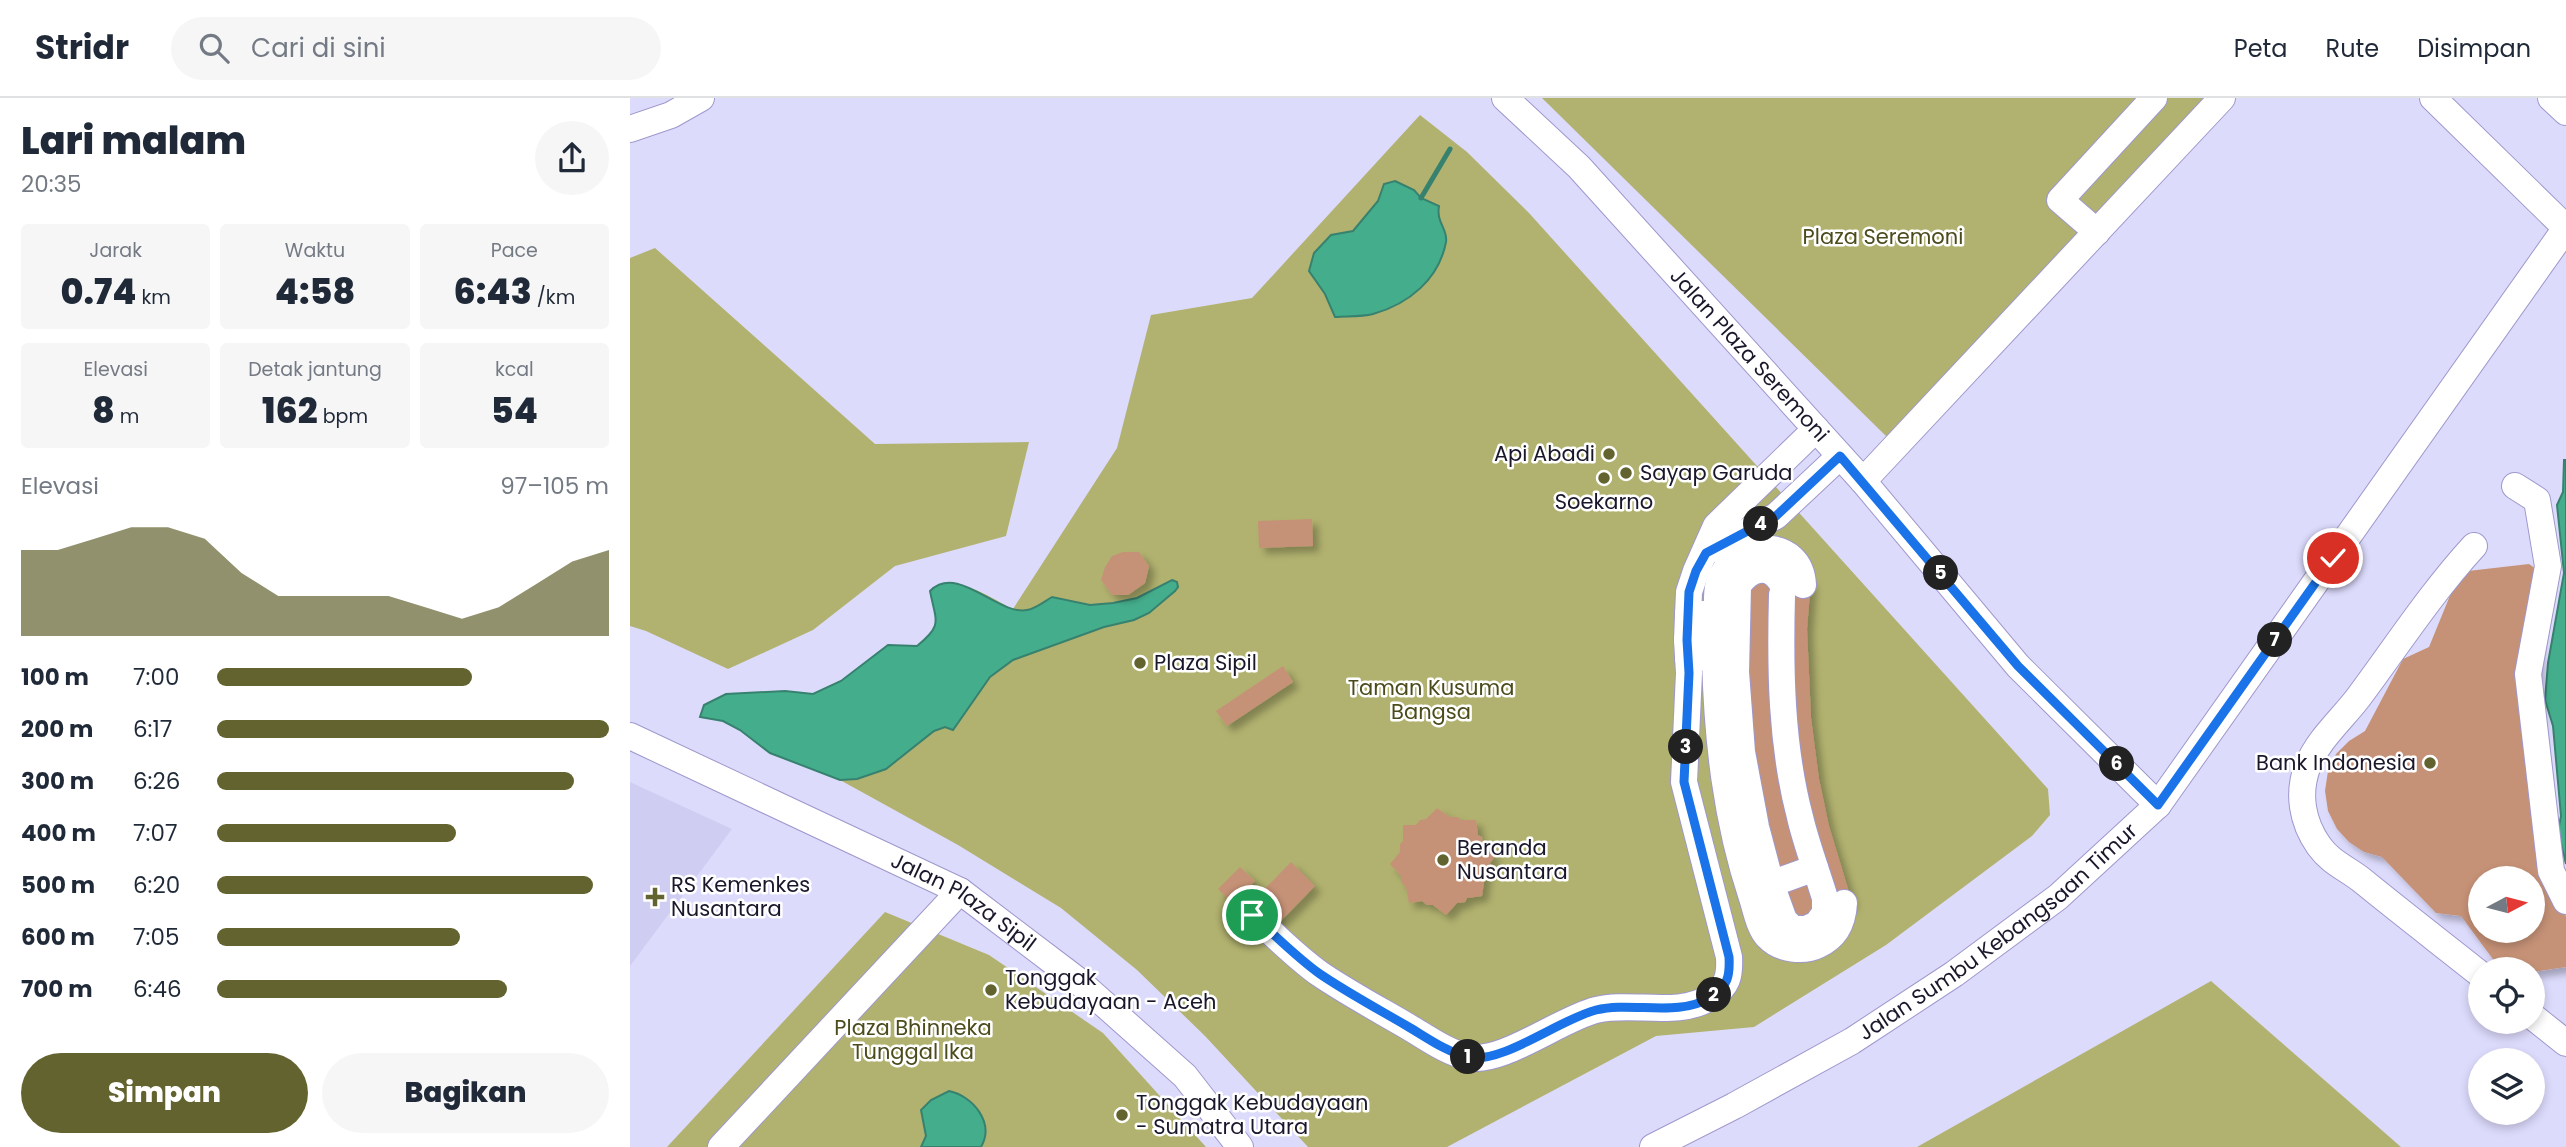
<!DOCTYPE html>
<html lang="id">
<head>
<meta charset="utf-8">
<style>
	body { margin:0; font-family:Poppins,sans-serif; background:#f6f6f7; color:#1f2937; height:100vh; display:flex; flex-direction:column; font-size:26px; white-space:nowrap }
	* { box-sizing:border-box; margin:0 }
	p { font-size:23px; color:#747a83 }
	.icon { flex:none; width:38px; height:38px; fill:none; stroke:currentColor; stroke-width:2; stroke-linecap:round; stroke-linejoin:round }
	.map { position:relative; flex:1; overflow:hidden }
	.sheet { display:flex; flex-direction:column; background:#fff; width:630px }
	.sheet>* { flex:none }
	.needle { width:46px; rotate:83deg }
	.controls { position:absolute; left:1838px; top:768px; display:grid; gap:14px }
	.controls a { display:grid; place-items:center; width:77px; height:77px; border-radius:50%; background:#fff; box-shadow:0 4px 10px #0003; font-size:35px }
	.pin { position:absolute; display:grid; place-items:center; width:60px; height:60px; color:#fff; margin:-30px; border:4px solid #fff; border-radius:50%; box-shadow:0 2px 7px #0007 }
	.km { position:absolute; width:35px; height:35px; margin:-18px; border-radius:50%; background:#222; color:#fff; font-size:19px; line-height:35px; text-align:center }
	.round { display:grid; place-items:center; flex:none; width:74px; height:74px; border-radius:37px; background:#f6f6f7 }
	.head { display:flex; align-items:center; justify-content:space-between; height:119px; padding:0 21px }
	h1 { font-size:38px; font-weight:800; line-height:52px }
	.metrics { display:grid; grid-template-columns:repeat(3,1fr); gap:10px; height:119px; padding:7px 21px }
	.metrics div { display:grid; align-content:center; border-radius:7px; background:#f6f6f7; text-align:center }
	.metrics b { font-size:35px; font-weight:800 }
	.metrics small { font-size:19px; font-weight:400 }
	.metrics p { font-size:19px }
	.chart { height:196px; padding:14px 21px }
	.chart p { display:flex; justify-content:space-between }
	.chart svg { width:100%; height:126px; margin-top:7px; fill:#636330; opacity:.7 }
	.cta { display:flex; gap:14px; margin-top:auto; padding:14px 21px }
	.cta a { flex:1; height:80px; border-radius:42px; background:#636330; color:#fff; font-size:28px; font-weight:800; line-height:80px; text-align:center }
	.cta a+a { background:#f6f6f7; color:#1f2937 }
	ul { padding:0 21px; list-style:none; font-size:23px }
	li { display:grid; grid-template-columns:112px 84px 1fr; align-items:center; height:52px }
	li i { height:18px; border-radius:9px; background:#636330 }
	header { display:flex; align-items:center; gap:42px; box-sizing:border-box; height:98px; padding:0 35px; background:#fff; border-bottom:2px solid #e0e1e3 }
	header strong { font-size:33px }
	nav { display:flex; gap:38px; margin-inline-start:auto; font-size:24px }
	.search { width:490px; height:63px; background:#f6f6f7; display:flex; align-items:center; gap:18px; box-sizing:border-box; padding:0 24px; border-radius:38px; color:#747a83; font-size:26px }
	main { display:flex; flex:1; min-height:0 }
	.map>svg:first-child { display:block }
	.built { fill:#d0cdf2 }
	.green { fill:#b1b26f }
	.water { fill:#44ae8c; stroke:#37816f; stroke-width:2 }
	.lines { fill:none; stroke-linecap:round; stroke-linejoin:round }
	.stream { stroke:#37816f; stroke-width:5 }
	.building { fill:#c69277; fill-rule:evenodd; filter:url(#shadow) }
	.minor-casing { stroke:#9e98cc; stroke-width:28 }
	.minor { stroke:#fff; stroke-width:26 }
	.route-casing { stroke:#fff; stroke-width:14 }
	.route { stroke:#1a73e8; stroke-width:9 }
	.poi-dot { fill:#636330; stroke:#fff; stroke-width:2.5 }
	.labels { text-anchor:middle; stroke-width:5; stroke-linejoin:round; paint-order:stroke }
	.park-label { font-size:21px; fill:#4b4b1c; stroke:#fff }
	.street-label { font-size:21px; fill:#1a172b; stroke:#fff }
	.poi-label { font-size:21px; fill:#1a172b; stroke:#fff; text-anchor:start }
</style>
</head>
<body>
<header>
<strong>Stridr</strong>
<div class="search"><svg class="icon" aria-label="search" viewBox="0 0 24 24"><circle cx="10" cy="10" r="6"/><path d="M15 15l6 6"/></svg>Cari di sini</div>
<nav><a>Peta</a><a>Rute</a><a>Disimpan</a></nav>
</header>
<main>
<section class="sheet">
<div class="head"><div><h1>Lari malam</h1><p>20:35</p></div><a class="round"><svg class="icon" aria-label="share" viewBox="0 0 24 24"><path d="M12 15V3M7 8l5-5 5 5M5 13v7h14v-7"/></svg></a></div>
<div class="metrics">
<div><p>Jarak</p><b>0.74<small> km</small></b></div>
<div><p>Waktu</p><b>4:58</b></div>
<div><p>Pace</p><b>6:43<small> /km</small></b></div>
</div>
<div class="metrics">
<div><p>Elevasi</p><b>8<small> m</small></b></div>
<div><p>Detak jantung</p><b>162<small> bpm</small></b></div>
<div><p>kcal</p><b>54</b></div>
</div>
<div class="chart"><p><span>Elevasi</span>97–105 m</p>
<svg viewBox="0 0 160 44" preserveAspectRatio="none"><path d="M0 44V14L10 14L20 10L30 6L40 6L50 10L60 22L70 30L80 30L90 30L100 30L110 34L120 38L130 34L140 26L150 18L160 14V44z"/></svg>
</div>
<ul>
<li><b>100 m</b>7:00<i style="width:65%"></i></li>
<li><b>200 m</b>6:17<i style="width:100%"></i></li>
<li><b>300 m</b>6:26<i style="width:91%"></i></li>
<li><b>400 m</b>7:07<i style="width:61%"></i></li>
<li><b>500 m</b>6:20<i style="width:96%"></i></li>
<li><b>600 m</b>7:05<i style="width:62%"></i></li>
<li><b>700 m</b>6:46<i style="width:74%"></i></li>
</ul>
<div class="cta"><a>Simpan</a><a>Bagikan</a></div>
</section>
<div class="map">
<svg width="1936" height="1049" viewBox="0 0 1936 1049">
	<defs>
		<filter id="shadow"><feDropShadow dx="6" dy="6" stdDeviation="3.5" flood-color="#0004"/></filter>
	</defs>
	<rect width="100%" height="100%" fill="#dddbfc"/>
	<path class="built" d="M0 684 102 731 0 868Z"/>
	<g class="green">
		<path d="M912 0H1574L1258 340Z"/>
		<path d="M790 17 837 54 899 115 1418 691 1420 717 1402 738 1256 847 1124 929 1026 938 817 1049H678L575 938 507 872 431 810 328 747 210 682 140 655 110 632 93 623 70 619 74 607 96 596 155 593 183 596 211 583 258 547 287 548C313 527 306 524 300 493 321 472 361 500 383 511L487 350 521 217 622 200Z"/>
		<path d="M25 150 245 346 399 344 376 438 265 468 183 532 98 571 16 533 0 528V160Z"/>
		<path d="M255 814 359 857 473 935 576 1049H37Z"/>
		<path d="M1581 883 1771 1049H1287Z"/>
	</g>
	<g class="water">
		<path d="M765 83 784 92 791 100 809 108C806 125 818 131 816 144 809 181 779 206 743 216 731 219 717 218 705 219L695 196 679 173 684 155 701 137 723 133 748 103 754 86Z"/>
		<path d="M1934 362H1936V766L1928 733 1931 718 1923 628 1915 602 1918 565 1934 475 1927 407 1933 394Z"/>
		<path d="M542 482 547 484 548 489 545 493 519 515 504 522 474 529 383 562 360 579 323 632 315 629 304 633 256 671 227 681 210 682 140 655 110 632 93 623 70 619 74 607 96 596 155 593 183 596 211 583 258 547 287 548C313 527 306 524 300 493 328 465 368 518 397 512 405 511 415 503 422 499L460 507 483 505 507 500Z"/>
		<path d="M319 993C343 998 365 1025 351 1049H291L296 1038 291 1012 301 1002Z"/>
	</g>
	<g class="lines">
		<path class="stream" d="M791 100 820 51"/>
	</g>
	<g class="building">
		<path d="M682 421 683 448 629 450 628 423Z"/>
		<path d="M493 454H509L519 468 515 485 498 497H482L471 482 475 469 482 458Z"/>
		<path d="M1899 466 1906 471 1913 768 1936 819V869L1902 874V872H1871L1831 818 1806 815 1752 759 1734 754 1719 744 1707 731 1698 713 1695 693 1698 673 1706 656 1719 643 1735 633 1773 561 1799 549 1828 478 1838 473ZM1850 780H1902V833H1850Z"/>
		<path d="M1181 482 1177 531 1181 620 1189 681 1199 728 1222 804 1162 856 1083 484Z"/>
		<path d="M653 568 663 584 597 628 586 613Z"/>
		<path d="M807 710 820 719H828L831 722H846L848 737 852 739 853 747 865 758 856 771 852 798 837 800 835 804 827 805 816 817 803 807H797L792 803 779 805 776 789 771 784V778L760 766 770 754V746L773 743V727H786L790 722 796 721Z"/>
		<path d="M661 764 685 788 645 829 621 805Z"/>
		<path d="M610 769 625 783 603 806 588 791Z"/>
	</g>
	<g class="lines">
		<g class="minor-casing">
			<g id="minor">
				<path id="s1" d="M875 0 949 69 1233 383 1388 568 1528 707"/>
				<path d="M1803 0 1936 130"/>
				<path d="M1921 0 1936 14"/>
				<path d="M0 31 41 17 71 0"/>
				<path d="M1467 134 1430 102 1524 0"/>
				<path d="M1233 383 1592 0"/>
				<path d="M1885 388 1907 402 1918 468 1898 576 1921 773 1936 803"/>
				<path d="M1844 448C1801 495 1766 549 1728 600 1711 622 1688 642 1678 667 1667 695 1672 724 1689 748 1702 766 1717 770 1734 784 1772 815 1811 845 1850 876"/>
				<path d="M1083 451 1146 418 1210 358"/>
				<path d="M1153 488C1142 464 1120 469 1108 488L1106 574 1112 654 1126 729 1141 786 1154 822 1163 831H1176L1187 826 1195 815V802"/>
				<path d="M1152 497C1150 571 1151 647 1170 719 1176 745 1186 771 1194 797"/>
				<path d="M1058 516H1087C1087 504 1086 490 1091 479 1109 441 1171 439 1173 487"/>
				<path d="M1057 542 1105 539"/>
				<path d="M1058 560 1085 559C1087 642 1096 722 1122 800 1126 812 1129 830 1138 839 1150 852 1174 854 1188 847 1206 839 1213 824 1214 805"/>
				<path id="s2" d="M0 638 330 793 446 881 555 978 610 1049"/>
				<path d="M1141 786 1185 770"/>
				<path d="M622 817C644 836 666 859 690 876 718 895 748 911 777 928 796 939 816 954 838 959 871 967 930 921 966 912 1002 903 1048 920 1081 899 1098 888 1100 878 1099 859L1054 684 1059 575 1057 542 1059 494 1066 473 1086 428 1186 331"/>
				<path d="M1902 918 1936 945"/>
				<path d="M91 1049 330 793"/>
				<path id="s3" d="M1023 1049 1104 1008 1222 943 1324 876 1428 799 1528 707 1936 130"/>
			</g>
		</g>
		<use href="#minor" class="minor"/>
	</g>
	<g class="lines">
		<g class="route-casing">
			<path id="route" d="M622 817C644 836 666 859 690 876 718 895 748 911 777 928 796 939 816 954 838 959 871 967 930 921 966 912 1002 903 1048 920 1081 899 1098 888 1100 878 1099 859L1054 684 1059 575 1057 542 1059 494 1066 473 1076 455 1146 418 1210 358 1388 568 1528 707 1703 460"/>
		</g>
		<use href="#route" class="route"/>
	</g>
	<g class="poi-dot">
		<circle cx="979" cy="356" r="7"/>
		<circle cx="996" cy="375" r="7"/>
		<circle cx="974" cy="380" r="7"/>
		<circle cx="510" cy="565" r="7"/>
		<circle cx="1800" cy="665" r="7"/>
		<circle cx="813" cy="762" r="7"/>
		<path d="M21.5 788.5h7v7h7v7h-7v7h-7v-7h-7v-7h7z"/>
		<circle cx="361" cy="892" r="7"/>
		<circle cx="492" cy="1017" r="7"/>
	</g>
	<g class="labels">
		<g class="park-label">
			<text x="1253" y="146">Plaza Seremoni</text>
			<text x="801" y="597">Taman Kusuma<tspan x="801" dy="24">Bangsa</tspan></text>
			<text x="283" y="937">Plaza Bhinneka<tspan x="283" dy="24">Tunggal Ika</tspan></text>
		</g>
		<g class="street-label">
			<text dy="7" stroke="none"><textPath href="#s1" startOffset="355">Jalan Plaza Seremoni</textPath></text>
			<text dy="7" stroke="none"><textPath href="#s2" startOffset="373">Jalan Plaza Sipil</textPath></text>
			<text dy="7" stroke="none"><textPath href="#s3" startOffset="408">Jalan Sumbu Kebangsaan Timur</textPath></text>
		</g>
		<g class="poi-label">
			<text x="965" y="363" text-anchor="end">Api Abadi</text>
			<text x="1010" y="382">Sayap Garuda</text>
			<text x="974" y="411" text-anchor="middle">Soekarno</text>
			<text x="524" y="572">Plaza Sipil</text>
			<text x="1786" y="672" text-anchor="end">Bank Indonesia</text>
			<text x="827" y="757">Beranda<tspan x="827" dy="24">Nusantara</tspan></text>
			<text x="41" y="794">RS Kemenkes<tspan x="41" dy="24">Nusantara</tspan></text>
			<text x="375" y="887">Tonggak<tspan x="375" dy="24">Kebudayaan - Aceh</tspan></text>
			<text x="506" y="1012">Tonggak Kebudayaan<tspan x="506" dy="24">- Sumatra Utara</tspan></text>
		</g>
	</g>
</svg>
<div class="controls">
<a><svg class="needle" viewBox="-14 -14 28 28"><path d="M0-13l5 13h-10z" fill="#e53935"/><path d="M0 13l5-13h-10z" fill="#747a83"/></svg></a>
<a><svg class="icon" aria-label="locate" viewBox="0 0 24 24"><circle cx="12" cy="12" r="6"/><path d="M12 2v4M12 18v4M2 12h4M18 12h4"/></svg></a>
<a><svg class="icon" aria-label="layers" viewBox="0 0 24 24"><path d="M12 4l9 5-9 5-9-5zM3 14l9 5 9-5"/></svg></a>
</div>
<div class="pin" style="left:622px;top:817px;background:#1e9e55"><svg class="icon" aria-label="arrive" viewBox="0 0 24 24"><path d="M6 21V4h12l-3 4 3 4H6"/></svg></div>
<div class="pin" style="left:1703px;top:460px;background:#d93025"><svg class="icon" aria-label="check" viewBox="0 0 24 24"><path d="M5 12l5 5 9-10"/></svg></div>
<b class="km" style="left:838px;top:959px">1</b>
<b class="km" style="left:1084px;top:897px">2</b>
<b class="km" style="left:1056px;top:649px">3</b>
<b class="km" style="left:1131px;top:426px">4</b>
<b class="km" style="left:1311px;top:475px">5</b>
<b class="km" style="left:1487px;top:666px">6</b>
<b class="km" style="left:1645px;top:542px">7</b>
</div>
</main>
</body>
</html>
